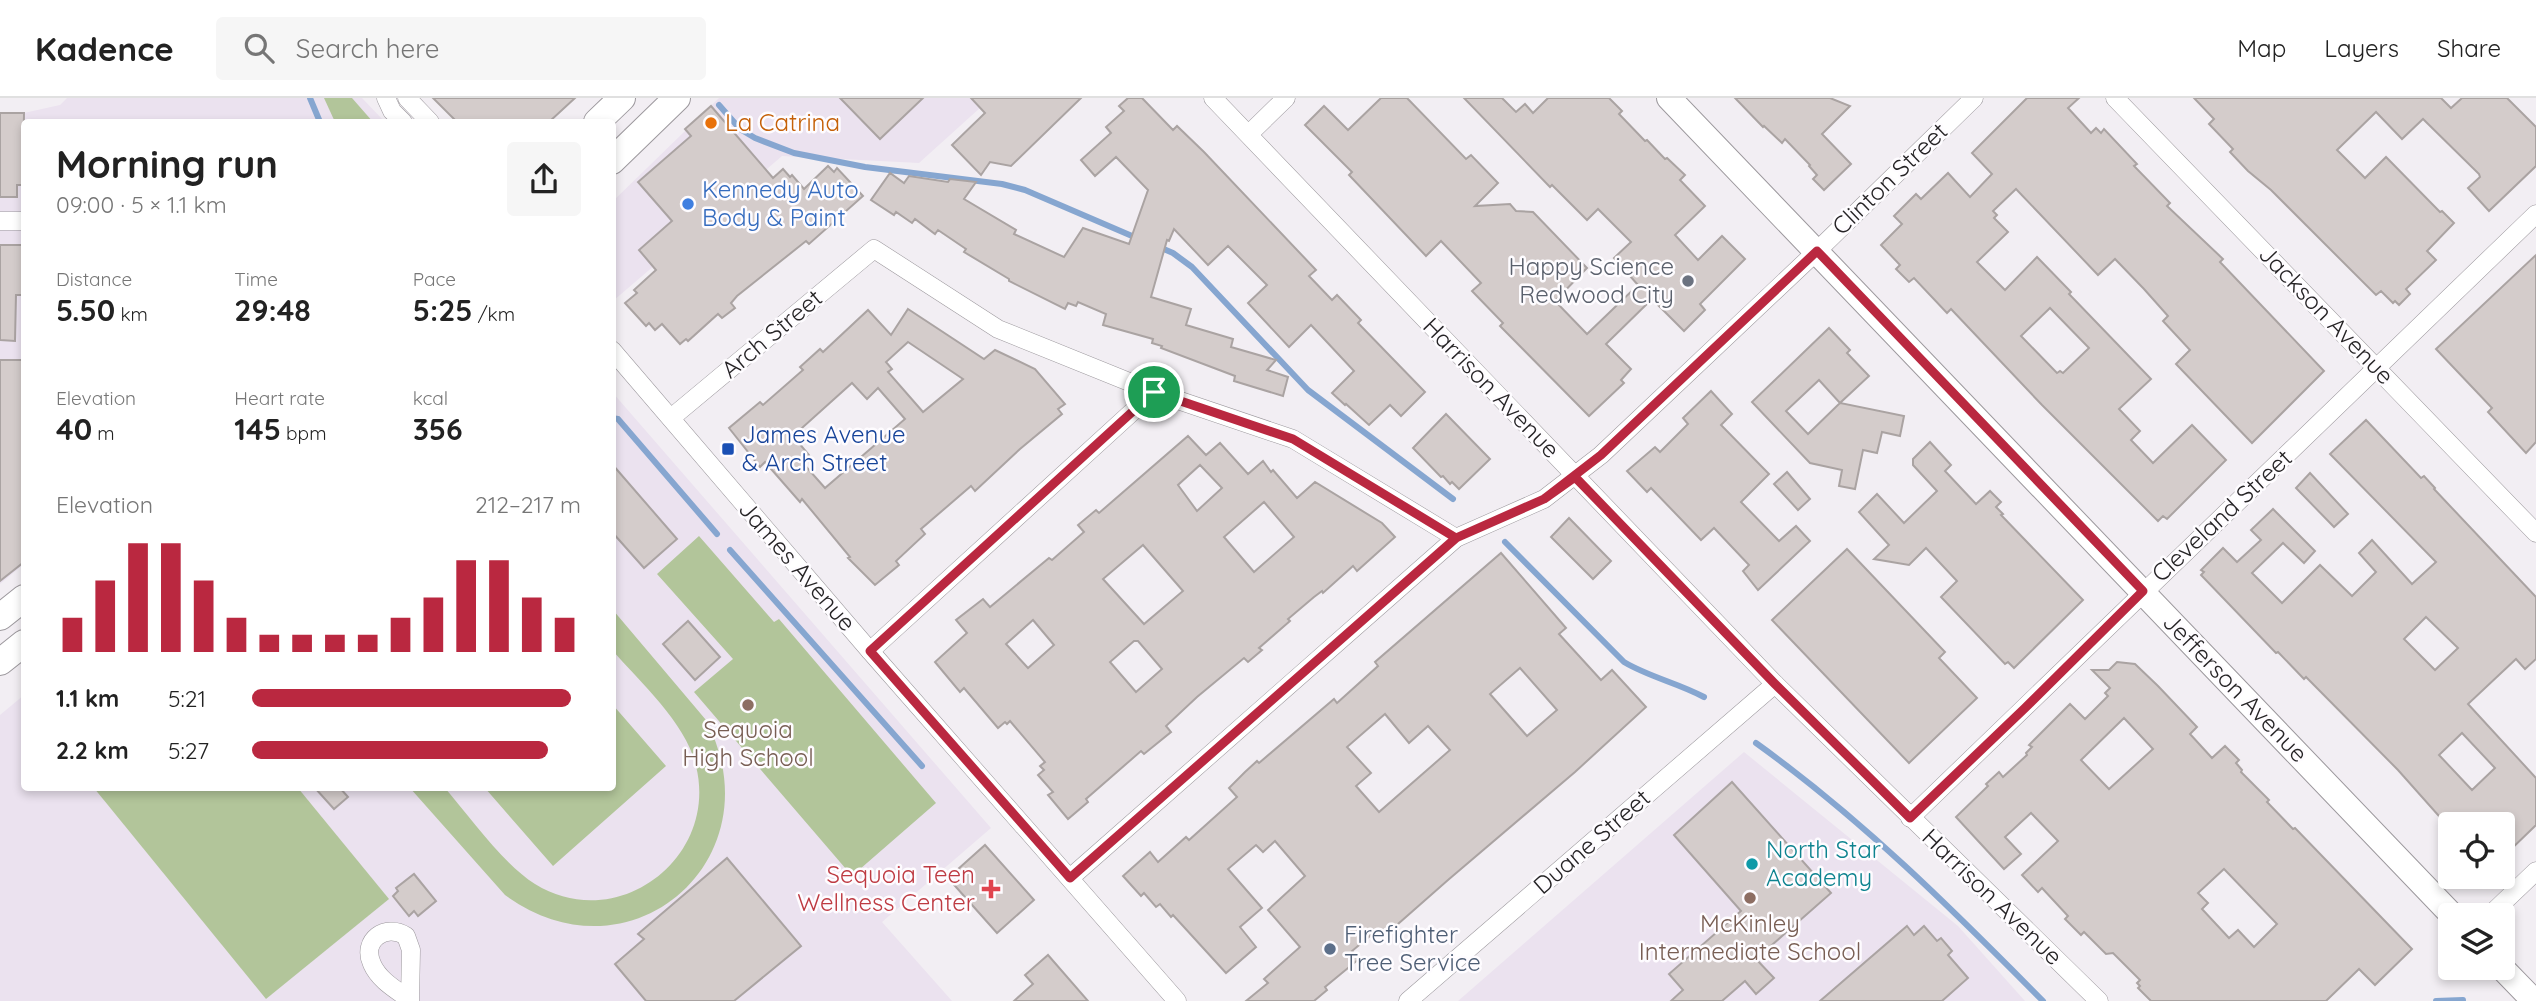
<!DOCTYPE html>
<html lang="en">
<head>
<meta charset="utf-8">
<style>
	body { margin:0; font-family:Quicksand,sans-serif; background:#f6f6f6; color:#222; height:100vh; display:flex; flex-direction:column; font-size:26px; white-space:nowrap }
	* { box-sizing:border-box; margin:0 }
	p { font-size:23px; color:#767676 }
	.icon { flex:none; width:38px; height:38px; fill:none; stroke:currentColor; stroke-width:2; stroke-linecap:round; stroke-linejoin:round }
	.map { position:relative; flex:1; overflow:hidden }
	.drawer { position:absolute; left:21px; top:21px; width:595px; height:672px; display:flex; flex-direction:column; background:#fff; border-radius:7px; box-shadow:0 4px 10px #0003 }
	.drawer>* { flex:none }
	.controls { position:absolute; left:2438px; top:714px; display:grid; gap:14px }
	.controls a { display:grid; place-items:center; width:77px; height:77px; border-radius:7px; background:#fff; box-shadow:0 4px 10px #0003; font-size:35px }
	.pin { position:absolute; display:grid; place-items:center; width:60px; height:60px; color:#fff; margin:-30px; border:4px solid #fff; border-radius:50%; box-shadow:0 2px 7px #0007 }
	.round { display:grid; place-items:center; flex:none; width:74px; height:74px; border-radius:7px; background:#f6f6f6 }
	.head { display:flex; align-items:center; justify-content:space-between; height:119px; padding:0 35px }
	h1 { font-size:38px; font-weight:800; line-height:52px }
	.stats { display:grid; grid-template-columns:repeat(3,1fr); gap:10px; height:119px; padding:7px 35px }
	.stats div { display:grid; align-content:center }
	.stats b { font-size:30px; font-weight:800 }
	.stats small { font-size:19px; font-weight:400 }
	.stats p { font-size:19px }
	.chart { height:196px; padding:14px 35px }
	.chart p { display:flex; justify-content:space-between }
	.chart svg { width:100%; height:126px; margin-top:7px; stroke:#ba2840; stroke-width:6 }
	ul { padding:0 35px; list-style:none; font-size:23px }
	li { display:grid; grid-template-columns:112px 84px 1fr; align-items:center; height:52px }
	li i { height:18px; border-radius:9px; background:#ba2840 }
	header { display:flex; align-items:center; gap:42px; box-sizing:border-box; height:98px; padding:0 35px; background:#fff; border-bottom:2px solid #e0e0e0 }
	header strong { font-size:33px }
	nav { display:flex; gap:38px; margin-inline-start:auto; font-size:24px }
	.search { width:490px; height:63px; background:#f6f6f6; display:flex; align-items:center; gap:18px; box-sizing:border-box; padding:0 24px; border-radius:7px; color:#767676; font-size:26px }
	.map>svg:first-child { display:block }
	.built { fill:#ebe2ef }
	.green { fill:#b2c59a }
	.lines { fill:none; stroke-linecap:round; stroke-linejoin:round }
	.stream { stroke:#86a6d0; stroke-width:6 }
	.building { fill:#d4cccb; stroke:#aaa3a2; stroke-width:2; fill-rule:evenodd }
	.minor-casing { stroke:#9c989d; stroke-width:19 }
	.secondary-casing { stroke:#9c989d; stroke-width:26 }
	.primary-casing { stroke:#9c989d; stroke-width:28 }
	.minor { stroke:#fff; stroke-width:18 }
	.secondary { stroke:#fff; stroke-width:24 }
	.primary { stroke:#fff; stroke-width:26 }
	.route-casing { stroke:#fff; stroke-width:14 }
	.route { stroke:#ba2840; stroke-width:9 }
	.food-dot { fill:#e8710a; stroke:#fefcff; stroke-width:2.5 }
	.shop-dot { fill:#3f7fe0; stroke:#fefcff; stroke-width:2.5 }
	.worship-dot { fill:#6b7280; stroke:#fefcff; stroke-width:2.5 }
	.transit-dot { fill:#1a4fb4; stroke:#fefcff; stroke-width:2.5 }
	.education-dot { fill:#8d6e63; stroke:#fefcff; stroke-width:2.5 }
	.culture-dot { fill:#0f9aa8; stroke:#fefcff; stroke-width:2.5 }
	.health-dot { fill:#e0444e; stroke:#fefcff; stroke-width:2.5 }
	.service-dot { fill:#5c6f8a; stroke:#fefcff; stroke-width:2.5 }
	.labels { text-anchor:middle; stroke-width:5; stroke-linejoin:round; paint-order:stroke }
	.food-label { font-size:24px; fill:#c56008; stroke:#fefcff; text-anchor:start }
	.street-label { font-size:24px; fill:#262426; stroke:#fefcff }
	.shop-label { font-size:24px; fill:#366cbe; stroke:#fefcff; text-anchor:start }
	.worship-label { font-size:24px; fill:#5b616d; stroke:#fefcff; text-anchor:end }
	.transit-label { font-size:24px; fill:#164399; stroke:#fefcff; text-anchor:start }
	.education-label { font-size:24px; fill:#785e54; stroke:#fefcff }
	.culture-label { font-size:24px; fill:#0d838f; stroke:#fefcff; text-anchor:start }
	.health-label { font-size:24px; fill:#be3a42; stroke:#fefcff; text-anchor:end }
	.service-label { font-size:24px; fill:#4e5e75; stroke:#fefcff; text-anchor:start }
</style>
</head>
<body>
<header>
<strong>Kadence</strong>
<div class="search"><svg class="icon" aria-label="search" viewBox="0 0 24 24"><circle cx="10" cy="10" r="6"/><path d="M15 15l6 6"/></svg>Search here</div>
<nav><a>Map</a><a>Layers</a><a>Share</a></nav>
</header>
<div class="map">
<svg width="2536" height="903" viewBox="0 0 2536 903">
	<rect width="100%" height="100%" fill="#f2eef3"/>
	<g class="built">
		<path d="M67 0H362L385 24H24V466L0 486V15H24L60 7Z"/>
		<path d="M719 0H991L919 65 782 58 613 203 612 104Z"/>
		<path d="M613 295 991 730 882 824 952 903H0V617L24 597V690H612Z"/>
		<path d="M1744 654 1958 828 2025 903H1458Z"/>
	</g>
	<g class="green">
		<path d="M324 0H352L373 24H335Z"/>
		<path d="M699 438 774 524 779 521 936 705 852 778 694 594 733 561 657 476Z"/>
		<path d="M613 512 706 622C778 760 631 889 505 797L410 690H445C470 719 503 766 535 786 617 837 719 760 696 668 686 625 641 585 613 553Z"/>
		<path d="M613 607 666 668 553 768 485 690H612Z"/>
		<path d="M94 690H298L389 801 266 901Z"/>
	</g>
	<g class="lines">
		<g class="stream">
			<path d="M310 0 320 24"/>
			<path d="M719 7 740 31 755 40 794 55 865 69 1002 86 1025 92 1139 141"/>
			<path d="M1159 149 1173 155 1192 169 1308 292 1453 401"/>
			<path d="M612 320 618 321 717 436"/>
			<path d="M1505 444 1624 564C1649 579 1678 585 1704 599"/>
			<path d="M730 452 922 668"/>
			<path d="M1756 645C1862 721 1952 811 2043 903"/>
			<path d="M2436 903 2463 902"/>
		</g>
	</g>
	<g class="building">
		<path d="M433 0H575L549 24H457Z"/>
		<path d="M840 0H923L880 41Z"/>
		<path d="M971 0H1081L1011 68 990 64 981 77 952 47 985 15Z"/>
		<path d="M1128 0H1142L1173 32 1177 28 1204 54 1316 172 1309 178 1332 202 1337 197 1361 222 1358 225 1425 294 1401 318 1390 307 1369 327 1346 306 1345 307 1332 295 1354 273 1311 227 1289 249 1248 205 1267 187 1228 148 1208 167 1174 131 1169 143 1167 142 1151 199 1191 211 1186 227 1233 241 1231 249 1276 262 1267 272 1288 279 1283 298 1234 283 1235 278 1161 250 1162 248 1152 245 1153 241 1103 227 1106 216 1078 204 1076 208 1068 205 1065 211 1009 183V181L964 154 966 151 938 132 935 136 915 121 912 125 896 114 894 117 871 102 890 75 904 85 909 78 948 84 950 81 976 84 964 101 1016 132 1014 136 1064 159 1083 130 1129 146 1148 92 1116 59 1095 78 1081 62 1111 35 1106 29 1124 13 1119 8Z"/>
		<path d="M1381 0H1407L1466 61 1471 57 1498 85 1475 108 1510 106 1516 113 1533 114 1587 170 1555 203 1587 236 1638 187 1614 160 1631 144 1598 111 1587 122 1552 87 1550 89 1464 0H1502L1516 14 1525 6 1533 15 1548 0H1609L1622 13 1619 16 1645 43 1647 42 1665 61 1667 60 1685 77 1680 82 1705 108 1675 137 1698 162 1722 138 1745 161 1700 206 1705 212 1684 233 1652 201 1606 246 1631 271 1621 282 1624 285 1589 318 1500 228 1503 225 1472 193 1481 185 1441 143 1426 158 1349 77 1352 74 1305 27 1324 8 1348 32Z"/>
		<path d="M1735 0H1830L1850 8 1822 36 1851 66 1824 92 1813 81 1817 77 1809 68 1810 67 1785 41 1782 45 1764 28 1763 29Z"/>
		<path d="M2027 0H2079L2068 10 2091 35 2096 30 2101 35 2104 31 2137 66 2134 68 2170 105 2167 108 2223 161 2220 164 2324 273 2252 345 2176 266 2190 252 2163 223 2168 218 2144 191 2115 161 2098 177 2016 91 1993 113 1997 117 1994 120 2008 134 1977 164 2005 192 2037 159 2071 194 2069 196 2151 281 2119 311 2140 333 2131 342 2153 365 2192 327 2226 362 2167 421 2163 418 2158 423 2042 307 1951 211 1947 215 1914 180 1909 184 1896 171 1900 167 1881 147 1902 126 1894 118 1916 96 1921 101 1948 75 1970 99 1992 76 1972 55ZM2050 210 2089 250 2063 275 2060 273 2057 275 2021 238Z"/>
		<path d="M2194 0H2441L2451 10 2462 0H2507L2536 29V68L2489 113 2468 90 2480 79 2479 76 2423 21 2402 41 2376 14 2337 52 2365 80 2386 59 2440 114 2442 113 2454 125 2427 153 2436 162 2406 191 2410 196 2399 207 2395 203 2393 205 2381 193 2376 197 2271 92 2248 73 2230 54 2233 51 2209 26 2214 21Z"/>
		<path d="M711 8 773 80 783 71 790 79 792 77 804 91 828 68 834 74 837 70 863 98 809 146 806 143 737 198 731 205 735 210 722 220 718 216 688 243 686 241 680 246 662 226 655 232 649 225 646 228 625 205 637 195 634 192 656 172 639 152 672 123 638 84 691 38 685 31Z"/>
		<path d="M0 15H24L23 87H17V99H0Z"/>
		<path d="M0 147H24V197H16L15 243 0 242Z"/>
		<path d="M2536 157V344L2526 355 2488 314 2492 310 2436 251Z"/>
		<path d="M908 211 984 261 995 252 1035 271 1065 306 1058 311 1062 316 1020 351 975 393 971 388 921 431 925 436 896 463 899 467 875 487 848 460 850 459 802 401 800 404 765 364 760 369 729 330 760 304 763 307 803 272 800 269 820 251 823 254 868 212 891 237ZM908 244 963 281 923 314 888 274 892 271 886 264ZM852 285 867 301 878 290 905 321 825 390 801 363 809 357 793 338Z"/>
		<path d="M1829 230 1850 252 1847 255 1869 278 1840 305 1904 318 1900 338 1882 334 1877 355 1863 352 1855 391 1839 388 1842 372 1810 365 1752 304ZM1819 282 1840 305 1808 336 1786 313Z"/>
		<path d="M0 262H24V464L0 483Z"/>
		<path d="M1711 293 1732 316 1721 327 1769 376 1741 404 1779 443 1796 428 1810 443 1758 492 1743 473 1749 467 1714 430 1701 442 1651 390 1647 394 1627 373 1655 349 1660 354 1688 326 1683 320Z"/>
		<path d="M1446 316 1490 361 1459 391 1452 384 1450 386 1443 378 1441 379 1413 350Z"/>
		<path d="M2366 322 2421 380 2424 378 2435 390 2434 391 2536 499V561L2525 571 2516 561 2468 606 2536 680V727L2502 760V726H2446L2398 672 2306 579 2304 581 2278 554 2276 555 2201 477 2204 474 2201 472 2223 450 2237 464 2261 442 2251 432 2273 411 2315 453 2304 465 2283 445 2252 475 2282 505 2320 467 2352 498 2376 474 2359 455 2372 442 2412 486 2436 464 2330 356ZM2426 519 2458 550 2435 572 2404 541ZM2462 635 2495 670 2472 692 2439 657Z"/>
		<path d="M1188 338 1206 357 1220 345 1248 376 1263 363 1271 374 1273 372 1297 400 1315 384 1382 425 1395 439 1357 473 1353 468 1323 495 1322 493 1314 499 1288 521 1290 523 1259 550 1262 552 1248 564 1244 560 1197 599 1166 628 1171 634 1144 656 1141 653 1086 701 1088 704 1068 721 1048 697 1053 694 1038 677 1044 672 1040 668 1045 664 1010 623 1007 626 1005 624 998 630 964 590 960 594 935 564 967 535 956 522 983 501 990 509 1049 460 1052 462 1084 434 1078 427 1096 412 1099 415ZM1200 367 1222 390 1197 413 1178 387ZM1264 404 1294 439 1254 474 1224 439ZM1143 447 1183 493 1144 526 1103 481ZM1033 522 1054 547 1028 570 1006 546ZM1134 543H1138L1162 571 1136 594 1110 564Z"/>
		<path d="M1930 344 1951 367 1945 373 1976 406 1990 393 2001 404 1996 409 2003 416 2001 417 2083 502 2014 570 2008 564 2005 566 1941 499 1957 483 1926 450 1909 467 1874 461 1889 447 1859 414 1877 396 1904 425 1937 393 1913 367V361Z"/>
		<path d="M612 366 677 441 644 470 612 434Z"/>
		<path d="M1787 374 1810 401 1798 412 1774 386Z"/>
		<path d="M2310 375 2348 416 2334 429 2296 390Z"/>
		<path d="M1569 420 1611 463 1593 481 1551 439Z"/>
		<path d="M1847 451 1945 554 1939 560 1977 600 1909 665 1772 522Z"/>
		<path d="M1501 455 1566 530 1559 536 1601 582 1612 572 1646 609 1575 674 1448 782 1382 840 1376 833 1352 853 1359 861 1325 889 1327 892 1314 903H1246L1268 885 1264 881 1300 849 1268 812 1305 778 1275 743 1263 754 1256 747 1228 771 1262 810 1240 829 1256 849 1226 875 1173 817 1171 819 1160 806 1156 809 1144 795 1141 798 1123 778 1150 754 1158 764 1186 739 1189 742 1237 699 1229 690 1245 674 1257 663 1259 665 1334 601 1337 605 1378 568 1375 564ZM1520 570 1557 612 1527 638 1490 596ZM1385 616 1409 645 1428 628 1450 652 1379 714 1356 688 1371 675 1347 649Z"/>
		<path d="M688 523 720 559 695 582 663 546Z"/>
		<path d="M2117 564 2135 566 2158 588 2197 629 2190 636 2212 660 2225 648 2239 662 2236 665 2242 672 2241 674 2269 702 2267 704 2293 731 2295 730 2412 851 2375 887 2359 871 2326 903H2151L2138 890 2140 888 2137 885 2140 882 2113 855 2106 856 2084 834 2081 837 2065 821 2068 818 2042 790 2038 794 2022 777 2058 743 2031 715 2005 739 2021 756 2004 771 1956 719 1988 688 1986 686 1999 674 2003 679 2027 657 2026 655 2032 649 2029 647 2070 606 2085 621 2108 598 2105 595 2110 590 2092 572H2109ZM2124 620 2153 651 2109 691 2081 662ZM2224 771 2277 826 2254 849 2238 832 2229 840 2202 811 2208 805 2198 795Z"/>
		<path d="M1732 684 1831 795 1756 861 1774 880 1756 896 1745 883 1722 903H1671L1683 892 1669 876 1741 813 1674 737Z"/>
		<path d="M315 690H340L348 699 334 711Z"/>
		<path d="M985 747 1034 802 997 835 948 780Z"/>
		<path d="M727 760 801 848 734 903H646L615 866 644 841 638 836Z"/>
		<path d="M414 776 436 803 418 818 414 813 409 818 393 798 398 793 396 790Z"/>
		<path d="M1907 828 1914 837 1924 828 1937 843 1941 840 1952 853 1948 857 1968 880 1942 903H1820Z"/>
		<path d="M1048 857 1088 903H1014L1033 886 1025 877Z"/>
	</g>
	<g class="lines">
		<g class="minor-casing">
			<g id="minor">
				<path d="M386 0 392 13 403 24"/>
				<path d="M407 0 430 24"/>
				<path d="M1213 0 1775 586 2099 903"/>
				<path d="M2115 0 2536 435"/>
				<path d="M1249 36 1286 0"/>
				<path d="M0 123H24"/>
				<path d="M612 252 870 553 1177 903"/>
				<path d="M671 320 874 151 998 231 1154 294 1293 341 1456 440"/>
				<path d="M870 553 1154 294"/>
				<path d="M1910 720 2536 116"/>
				<path d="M1070 780 1456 440 1544 401 1601 357 1817 153 1974 0"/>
				<path d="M2490 817 2536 773"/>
				<path d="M409 901C395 891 379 882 372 866 361 842 386 825 406 838L411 852 410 903"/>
				<path d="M1408 903 1775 586"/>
			</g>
		</g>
		<g class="secondary-casing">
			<g id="secondary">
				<path d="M1669 0 2452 817"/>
				<path d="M2502 870 2534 903"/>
			</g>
		</g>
		<g class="primary-casing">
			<g id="primary">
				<path d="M597 24 622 0"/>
				<path d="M612 63 677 0"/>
				<path d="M0 519 24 500"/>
				<path d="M0 564 24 545"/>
			</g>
		</g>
		<use href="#minor" class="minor"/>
		<use href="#secondary" class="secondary"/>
		<use href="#primary" class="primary"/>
	</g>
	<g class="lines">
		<g class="route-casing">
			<path id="route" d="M1154 294 870 553 1070 780 1456 440 1544 401 1575 379 1775 586 1910 720 2025 610 2143 493 1817 153 1601 357 1544 401 1456 440 1293 341 1154 294"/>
		</g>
		<use href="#route" class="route"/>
	</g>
	<circle class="food-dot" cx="711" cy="25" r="7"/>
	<circle class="shop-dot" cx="688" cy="106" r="7"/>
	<circle class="worship-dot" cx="1688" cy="183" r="7"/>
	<rect class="transit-dot" x="721" y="344" width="14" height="14" rx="3.5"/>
	<g class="education-dot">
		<circle cx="748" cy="607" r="7"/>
		<circle cx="1750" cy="800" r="7"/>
	</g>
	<circle class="culture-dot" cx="1752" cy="766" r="7"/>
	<path class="health-dot" d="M987.5 780.5h7v7h7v7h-7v7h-7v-7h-7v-7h7z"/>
	<circle class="service-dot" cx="1330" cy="851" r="7"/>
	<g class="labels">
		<g class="food-label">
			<text x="725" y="33">La Catrina</text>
		</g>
		<g class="street-label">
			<text transform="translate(1890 81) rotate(-44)" y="8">Clinton Street</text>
			<text transform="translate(2326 217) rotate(46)" y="8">Jackson Avenue</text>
			<text transform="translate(772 236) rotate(-40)" y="8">Arch Street</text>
			<text transform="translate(1491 290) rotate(46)" y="8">Harrison Avenue</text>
			<text transform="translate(2222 418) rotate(-43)" y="8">Cleveland Street</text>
			<text transform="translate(797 468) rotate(49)" y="8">James Avenue</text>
			<text transform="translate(2235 590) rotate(46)" y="8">Jefferson Avenue</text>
			<text transform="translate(1592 744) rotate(-41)" y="8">Duane Street</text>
			<text transform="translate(1992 799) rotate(44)" y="8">Harrison Avenue</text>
		</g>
		<g class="shop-label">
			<text x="702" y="100">Kennedy Auto<tspan x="702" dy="28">Body &amp; Paint</tspan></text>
		</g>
		<g class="worship-label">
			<text x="1674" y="177">Happy Science<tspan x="1674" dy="28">Redwood City</tspan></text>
		</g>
		<g class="transit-label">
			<text x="742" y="345">James Avenue<tspan x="742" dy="28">&amp; Arch Street</tspan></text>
		</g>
		<g class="education-label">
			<text x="748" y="640">Sequoia<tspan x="748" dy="28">High School</tspan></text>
			<text x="1750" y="834">McKinley<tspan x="1750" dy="28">Intermediate School</tspan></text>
		</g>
		<g class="culture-label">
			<text x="1766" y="760">North Star<tspan x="1766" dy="28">Academy</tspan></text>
		</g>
		<g class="health-label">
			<text x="975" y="785">Sequoia Teen<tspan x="975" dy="28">Wellness Center</tspan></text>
		</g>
		<g class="service-label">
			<text x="1344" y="845">Firefighter<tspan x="1344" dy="28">Tree Service</tspan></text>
		</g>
	</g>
</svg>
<div class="controls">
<a><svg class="icon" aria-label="locate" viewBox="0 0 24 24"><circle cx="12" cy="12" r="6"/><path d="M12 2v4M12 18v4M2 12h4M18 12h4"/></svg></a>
<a><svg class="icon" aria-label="layers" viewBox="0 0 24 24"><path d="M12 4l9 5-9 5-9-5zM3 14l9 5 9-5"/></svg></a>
</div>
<div class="pin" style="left:1154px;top:294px;background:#1e9e55"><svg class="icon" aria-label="arrive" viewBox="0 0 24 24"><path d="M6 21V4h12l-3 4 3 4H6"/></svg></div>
<section class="drawer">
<div class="head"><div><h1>Morning run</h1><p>09:00 · 5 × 1.1 km</p></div><a class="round"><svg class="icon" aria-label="share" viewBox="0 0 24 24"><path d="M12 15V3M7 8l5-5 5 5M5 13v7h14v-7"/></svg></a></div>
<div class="stats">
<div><p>Distance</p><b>5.50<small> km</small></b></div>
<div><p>Time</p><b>29:48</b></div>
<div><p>Pace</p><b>5:25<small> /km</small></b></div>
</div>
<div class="stats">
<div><p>Elevation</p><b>40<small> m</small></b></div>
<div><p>Heart rate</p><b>145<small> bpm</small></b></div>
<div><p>kcal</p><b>356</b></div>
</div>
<div class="chart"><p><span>Elevation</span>212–217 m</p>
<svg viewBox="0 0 160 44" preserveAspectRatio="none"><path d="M5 44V32M15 44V19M25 44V6M35 44V6M45 44V19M55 44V32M65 44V38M75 44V38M85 44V38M95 44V38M105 44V32M115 44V25M125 44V12M135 44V12M145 44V25M155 44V32"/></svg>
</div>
<ul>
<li><b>1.1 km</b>5:21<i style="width:97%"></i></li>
<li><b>2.2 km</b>5:27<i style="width:90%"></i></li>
</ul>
</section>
</div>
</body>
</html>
